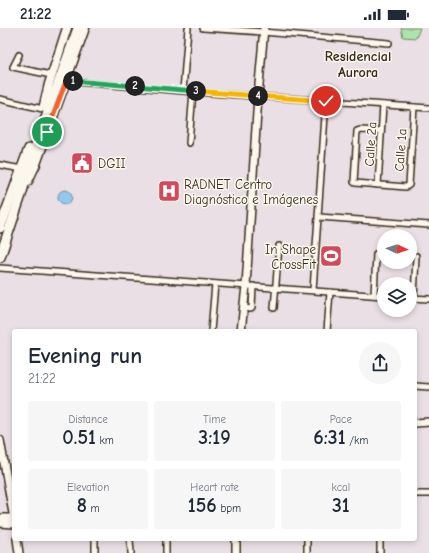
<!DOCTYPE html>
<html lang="en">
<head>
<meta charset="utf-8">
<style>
	body { margin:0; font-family:"Comic Neue",sans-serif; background:#f6f6f7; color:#1f2937; height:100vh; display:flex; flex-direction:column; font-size:15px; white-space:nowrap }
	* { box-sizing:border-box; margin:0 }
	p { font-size:13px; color:#747a83 }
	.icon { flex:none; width:22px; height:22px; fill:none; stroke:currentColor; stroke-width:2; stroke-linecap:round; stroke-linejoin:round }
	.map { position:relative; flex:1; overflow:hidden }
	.drawer { position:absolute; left:12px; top:301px; width:405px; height:212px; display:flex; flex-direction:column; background:#fff; border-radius:4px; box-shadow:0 2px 6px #0003 }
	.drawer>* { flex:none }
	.needle { width:26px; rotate:94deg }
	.fabs { position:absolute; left:377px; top:201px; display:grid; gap:8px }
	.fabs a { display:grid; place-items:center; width:40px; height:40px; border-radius:50%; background:#fff; box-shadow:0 2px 6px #0003; font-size:20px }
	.pin { position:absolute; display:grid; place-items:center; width:34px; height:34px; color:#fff; margin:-17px; border:2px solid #fff; border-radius:50%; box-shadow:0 1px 4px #0007 }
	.km { position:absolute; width:20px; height:20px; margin:-10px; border-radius:50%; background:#222; color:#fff; font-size:11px; line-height:20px; text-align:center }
	.round { display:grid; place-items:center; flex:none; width:42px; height:42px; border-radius:21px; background:#f6f6f7 }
	.overview { display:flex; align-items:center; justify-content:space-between; height:68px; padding:0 16px }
	h1 { font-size:22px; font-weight:700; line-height:30px }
	.metrics { display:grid; grid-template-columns:repeat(3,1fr); gap:6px; height:68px; padding:4px 16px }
	.metrics div { display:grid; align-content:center; border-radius:4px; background:#f6f6f7; text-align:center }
	.metrics b { font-size:20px; font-weight:700 }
	.metrics small { font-size:11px; font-weight:400 }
	.metrics p { font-size:11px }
	.status { display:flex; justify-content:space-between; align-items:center; height:28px; padding:0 20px; background:#fff; direction:ltr }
	.status svg { height:11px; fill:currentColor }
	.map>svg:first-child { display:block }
	.green { fill:#ace5a9; stroke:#748864 }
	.water { fill:#93c9f1; stroke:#70899d }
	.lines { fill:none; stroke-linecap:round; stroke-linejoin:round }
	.street-casing { stroke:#3b2a1e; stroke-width:8 }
	.secondary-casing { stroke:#3b2a1e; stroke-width:10 }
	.primary-casing { stroke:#3b2a1e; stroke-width:11 }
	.highway-casing { stroke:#3b2a1e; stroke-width:12 }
	.street { stroke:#fbf7ec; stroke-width:5 }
	.secondary { stroke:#fbf7ec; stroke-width:7 }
	.primary { stroke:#fbf7ec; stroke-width:8 }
	.highway { stroke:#fbf7ec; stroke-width:9 }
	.split-1-casing { stroke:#fff; stroke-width:8 }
	.split-2-casing { stroke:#fff; stroke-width:8 }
	.split-3-casing { stroke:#fff; stroke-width:8 }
	.split-4-casing { stroke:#fff; stroke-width:8 }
	.split-5-casing { stroke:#fff; stroke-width:8 }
	.split-1 { stroke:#f0652b; stroke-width:5 }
	.split-2 { stroke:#22a559; stroke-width:5 }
	.split-3 { stroke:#22a559; stroke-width:5 }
	.split-4 { stroke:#f5b400; stroke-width:5 }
	.split-5 { stroke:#f5b400; stroke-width:5 }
	.labels { text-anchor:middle; stroke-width:3; stroke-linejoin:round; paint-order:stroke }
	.street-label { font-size:13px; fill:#3b2a1e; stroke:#fbf7ec }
	.poi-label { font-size:13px; fill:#3b2a1e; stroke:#fbf7ec; text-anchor:start }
	.neighbourhood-label { font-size:14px; font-weight:bold; fill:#3b2a1e; stroke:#fbf7ec }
</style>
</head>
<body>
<div class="status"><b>21:22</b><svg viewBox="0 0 49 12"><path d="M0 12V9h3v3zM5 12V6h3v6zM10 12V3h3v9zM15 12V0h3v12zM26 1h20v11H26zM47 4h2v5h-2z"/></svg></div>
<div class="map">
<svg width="429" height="525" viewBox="0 0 429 525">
	<rect width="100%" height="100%" fill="#eadfe4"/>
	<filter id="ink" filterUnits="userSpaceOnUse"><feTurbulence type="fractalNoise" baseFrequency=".025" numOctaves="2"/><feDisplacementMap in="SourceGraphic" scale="8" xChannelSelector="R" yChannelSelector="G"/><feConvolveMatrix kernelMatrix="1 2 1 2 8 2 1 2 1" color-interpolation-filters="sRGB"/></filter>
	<g filter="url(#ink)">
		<path class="green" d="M401 0H420L416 10 403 9Z"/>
		<circle class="water" cx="65" cy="169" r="7"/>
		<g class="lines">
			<g class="street-casing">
				<g id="street">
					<path d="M203 0 263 4 389 15"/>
					<path d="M19 27 13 39 51 47"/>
					<path d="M66 53 183 63 429 80"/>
					<path d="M183 63 188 0"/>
					<path d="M0 71 43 81"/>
					<path d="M381 103 360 102 357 103 354 154 355 155 406 159 409 157 414 79"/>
					<path d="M189 115 193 63"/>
					<path d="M0 137 22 141"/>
					<path d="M378 157 383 77"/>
					<path d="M319 189 429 197"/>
					<path d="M0 240 384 268"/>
					<path d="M313 262 326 73"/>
					<path d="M374 267 376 226"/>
					<path d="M410 270 429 271"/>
					<path d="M414 270 416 228"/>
					<path d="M243 280 251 281 252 280 253 258"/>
					<path d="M274 280 279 218"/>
					<path d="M211 303 215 256"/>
					<path d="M327 303 330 264"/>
					<path d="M415 358 429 359"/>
					<path d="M415 466H429"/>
					<path d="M130 511 131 525"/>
					<path d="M166 511V525"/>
					<path d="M307 511V525"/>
					<path d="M95 525V511"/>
					<path d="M380 525V511"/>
				</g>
			</g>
			<g class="secondary-casing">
				<g id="secondary">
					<path d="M241 303 246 258 258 68 264 0"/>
					<path d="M415 395 429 394"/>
					<path d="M0 412 14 491"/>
					<path d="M0 490H14"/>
					<path d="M0 495 14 496"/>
					<path d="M17 511 19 525"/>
					<path d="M236 511V525"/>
				</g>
			</g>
			<g class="primary-casing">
				<g id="primary">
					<path d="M44 77 49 56 67 0"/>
					<path d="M28 153 36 136 85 0"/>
				</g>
			</g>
			<g class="highway-casing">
				<g id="highway">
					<path d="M0 200 29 121"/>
					<path d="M0 229 21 167 31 132 78 0"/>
				</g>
			</g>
			<use href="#street" class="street"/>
			<use href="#secondary" class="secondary"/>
			<use href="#primary" class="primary"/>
			<use href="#highway" class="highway"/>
		</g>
	</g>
	<g class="lines" filter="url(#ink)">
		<g class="split-1-casing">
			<path id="split-1" d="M47 104 66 53H73"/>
		</g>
		<g class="split-2-casing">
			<path id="split-2" d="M73 53 135 58"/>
		</g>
		<g class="split-3-casing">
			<path id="split-3" d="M135 58 196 63"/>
		</g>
		<g class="split-4-casing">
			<path id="split-4" d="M196 63 258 68"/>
		</g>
		<g class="split-5-casing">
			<path id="split-5" d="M258 68 326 73"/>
		</g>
		<use href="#split-1" class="split-1"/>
		<use href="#split-2" class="split-2"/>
		<use href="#split-3" class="split-3"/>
		<use href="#split-4" class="split-4"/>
		<use href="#split-5" class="split-5"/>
	</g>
	<defs>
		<g id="civic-square" transform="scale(1.15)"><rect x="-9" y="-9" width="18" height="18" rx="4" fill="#d1495b" stroke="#fbf7ec"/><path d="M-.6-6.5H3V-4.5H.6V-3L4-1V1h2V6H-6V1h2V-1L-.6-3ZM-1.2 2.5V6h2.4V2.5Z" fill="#fff"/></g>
		<g id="hospital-square" transform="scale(1.15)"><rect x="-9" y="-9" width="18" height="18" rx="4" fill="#d1495b" stroke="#fbf7ec"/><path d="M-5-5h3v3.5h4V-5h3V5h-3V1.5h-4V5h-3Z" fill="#fff"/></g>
		<g id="stadium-square" transform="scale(1.15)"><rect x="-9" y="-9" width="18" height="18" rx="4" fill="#d1495b" stroke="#fbf7ec"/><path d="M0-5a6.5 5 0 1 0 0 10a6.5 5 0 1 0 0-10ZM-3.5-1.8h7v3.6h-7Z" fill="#fff"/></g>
	</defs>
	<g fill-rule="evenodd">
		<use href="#civic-square" x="82" y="135"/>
		<use href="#hospital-square" x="169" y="163"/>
		<use href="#stadium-square" x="331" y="228"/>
	</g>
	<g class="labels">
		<g class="street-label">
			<text transform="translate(370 116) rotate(-86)" y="5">Calle 2a</text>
			<text transform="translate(400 122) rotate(-86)" y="5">Calle 1a</text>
		</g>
		<g class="poi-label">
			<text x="98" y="140">DGII</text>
			<text x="184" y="161">RADNET Centro<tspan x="184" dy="15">Diagnóstico e Imágenes</tspan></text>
			<text x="316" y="226" text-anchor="end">In Shape<tspan x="316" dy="15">CrossFit</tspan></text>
		</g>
		<g class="neighbourhood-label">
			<text x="358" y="33">Residencial<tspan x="358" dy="16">Aurora</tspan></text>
		</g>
	</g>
</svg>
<div class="fabs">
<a><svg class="needle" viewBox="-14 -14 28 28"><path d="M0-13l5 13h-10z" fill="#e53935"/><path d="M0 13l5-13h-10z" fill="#747a83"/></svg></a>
<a><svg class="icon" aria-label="layers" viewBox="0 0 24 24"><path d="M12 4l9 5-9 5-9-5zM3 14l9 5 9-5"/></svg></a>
</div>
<div class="pin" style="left:47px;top:104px;background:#1e9e55"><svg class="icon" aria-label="arrive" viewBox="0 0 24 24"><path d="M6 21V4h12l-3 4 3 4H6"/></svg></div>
<div class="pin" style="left:326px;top:73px;background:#d93025"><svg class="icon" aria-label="check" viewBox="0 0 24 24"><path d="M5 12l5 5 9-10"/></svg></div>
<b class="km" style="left:73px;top:53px">1</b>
<b class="km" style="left:135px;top:58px">2</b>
<b class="km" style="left:196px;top:63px">3</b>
<b class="km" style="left:258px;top:68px">4</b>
<section class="drawer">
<div class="overview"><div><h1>Evening run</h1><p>21:22</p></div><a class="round"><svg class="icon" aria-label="share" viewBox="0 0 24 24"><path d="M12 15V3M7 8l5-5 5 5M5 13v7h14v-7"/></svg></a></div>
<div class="metrics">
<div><p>Distance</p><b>0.51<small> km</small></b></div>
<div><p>Time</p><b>3:19</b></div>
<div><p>Pace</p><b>6:31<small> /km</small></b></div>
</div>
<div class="metrics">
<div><p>Elevation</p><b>8<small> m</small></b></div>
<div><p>Heart rate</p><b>156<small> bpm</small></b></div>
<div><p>kcal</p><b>31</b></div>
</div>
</section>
</div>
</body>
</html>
